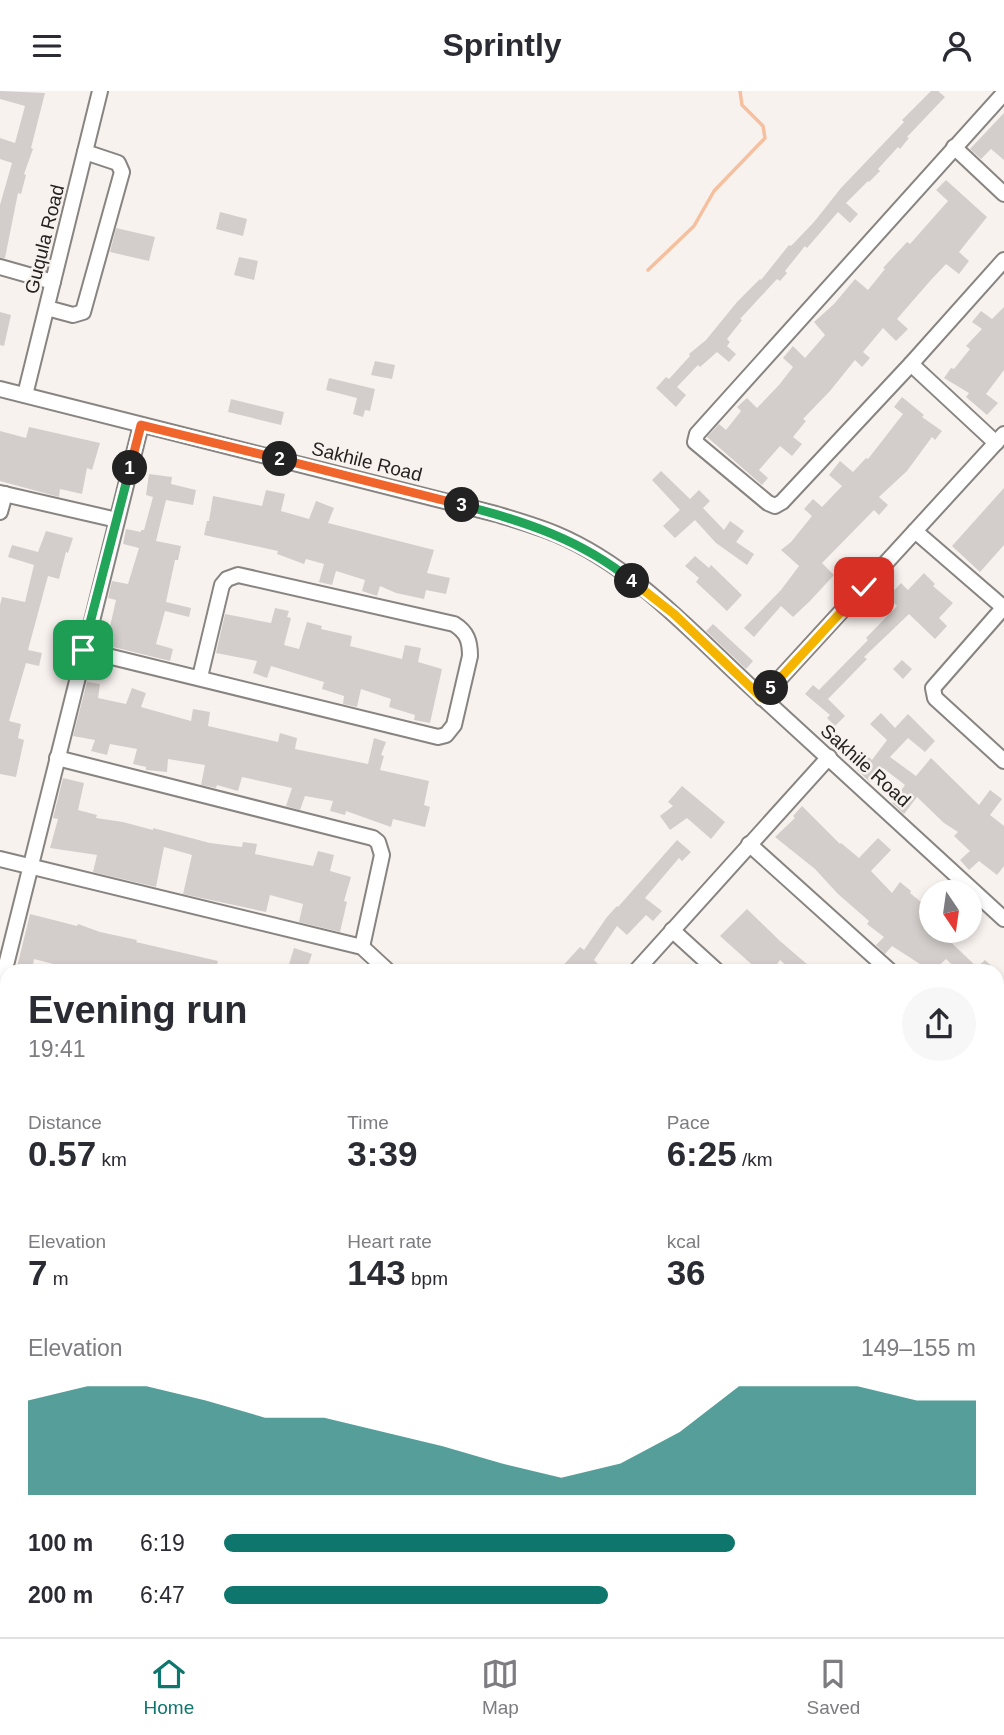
<!DOCTYPE html>
<html lang="en">
<head>
<meta charset="utf-8">
<style>
	body { margin:0; font-family:Helvetica,sans-serif; background:#f7f7f7; color:#2b2b33; height:100vh; display:flex; flex-direction:column; font-size:26px; white-space:nowrap }
	* { box-sizing:border-box; margin:0 }
	p { font-size:23px; color:#7c7c81 }
	.icon { flex:none; width:38px; height:38px; fill:none; stroke:currentColor; stroke-width:2; stroke-linecap:round; stroke-linejoin:round }
	.map { position:relative; flex:1; overflow:hidden }
	.side { position:absolute; left:0px; top:873px; width:1004px; height:674px; display:flex; flex-direction:column; background:#fff; border-radius:21px 21px 0 0; box-shadow:0 4px 10px #0003 }
	.side>* { flex:none }
	.needle { width:46px; rotate:167deg }
	.fabs { position:absolute; left:919px; top:789px; display:grid; gap:14px }
	.fabs a { display:grid; place-items:center; width:63px; height:63px; border-radius:50%; background:#fff; box-shadow:0 4px 10px #0003; font-size:35px }
	.pin { position:absolute; display:grid; place-items:center; width:60px; height:60px; color:#fff; margin:-30px; border-radius:14px; box-shadow:0 4px 10px #0006 }
	.km { position:absolute; width:35px; height:35px; margin:-18px; border-radius:50%; background:#222; color:#fff; font-size:19px; line-height:35px; text-align:center }
	.round { display:grid; place-items:center; flex:none; width:74px; height:74px; border-radius:37px; background:#f7f7f7 }
	.headline { display:flex; align-items:center; justify-content:space-between; height:119px; padding:0 28px }
	h1 { font-size:38px; font-weight:600; line-height:52px }
	.stats { display:grid; grid-template-columns:repeat(3,1fr); gap:10px; height:119px; padding:7px 28px }
	.stats div { display:grid; align-content:center }
	.stats b { font-size:35px; font-weight:600 }
	.stats small { font-size:19px; font-weight:400 }
	.stats p { font-size:19px }
	.chart { height:196px; padding:14px 28px }
	.chart p { display:flex; justify-content:space-between }
	.chart svg { width:100%; height:126px; margin-top:7px; fill:#0f766e; opacity:.7 }
	ul { padding:0 28px; list-style:none; font-size:23px }
	li { display:grid; grid-template-columns:112px 84px 1fr; align-items:center; height:52px }
	li i { height:18px; border-radius:9px; background:#0f766e }
	header { display:flex; justify-content:space-between; align-items:center; height:91px; padding:0 28px; background:#fff; font-size:32px; font-weight:600 }
	.tab-bar { display:flex; justify-content:space-around; align-items:center; height:98px; border-top:2px solid #e1e1e2; background:#fff; font-size:19px; color:#7c7c81 }
	.tab-bar a { display:grid; justify-items:center; gap:4px }
	.tab-bar .current { color:#0f766e }
	.map>svg:first-child { display:block }
	.lines { fill:none; stroke-linecap:round; stroke-linejoin:round }
	.stream { stroke:#f6bf9e; stroke-width:3.5 }
	.building { fill:#d3cecb }
	.minor-casing { stroke:#888481; stroke-width:18 }
	.minor { stroke:#fff; stroke-width:14 }
	.split-1-casing { stroke:#fff; stroke-width:14 }
	.split-2-casing { stroke:#fff; stroke-width:14 }
	.split-3-casing { stroke:#fff; stroke-width:14 }
	.split-4-casing { stroke:#fff; stroke-width:14 }
	.split-5-casing { stroke:#fff; stroke-width:14 }
	.split-6-casing { stroke:#fff; stroke-width:14 }
	.split-1 { stroke:#22a559; stroke-width:9 }
	.split-2 { stroke:#f0652b; stroke-width:9 }
	.split-3 { stroke:#f0652b; stroke-width:9 }
	.split-4 { stroke:#22a559; stroke-width:9 }
	.split-5 { stroke:#f5b400; stroke-width:9 }
	.split-6 { stroke:#f5b400; stroke-width:9 }
	.labels { text-anchor:middle; stroke-width:5; stroke-linejoin:round; paint-order:stroke }
	.street-label { font-size:19px; fill:#252322; stroke:#f8f2ef }
</style>
</head>
<body>
<header><svg class="icon" aria-label="menu" viewBox="0 0 24 24"><path d="M4 6h16M4 12h16M4 18h16"/></svg>Sprintly<svg class="icon" aria-label="person" viewBox="0 0 24 24"><circle cx="12" cy="8" r="4"/><path d="M4 21q1-7 8-7t8 7"/></svg></header>
<div class="map">
<svg width="1004" height="1546" viewBox="0 0 1004 1546">
	<rect width="100%" height="100%" fill="#f8f2ef"/>
	<g class="lines">
		<path class="stream" d="M648 179 694 135 714 100 765 47 763 35 742 14 740 0"/>
	</g>
	<g class="building">
		<path d="M0 0 45 2 31 57 33 58 24 83 26 84 21 103 18 102 5 167H0V114L12 72 0 68V47L15 52 25 15 0 8Z"/>
		<path d="M931 0H938L945 6 907 46 909 47 900 58 898 56 878 78 880 80 869 91 868 90 846 112 858 123 850 132 838 121 807 157 805 155 785 180 787 182 780 190 777 188 740 228 742 229 727 248 730 251 727 255 736 263 729 271 717 261 700 276 698 274 677 296 686 304 676 316 656 297 666 286 669 288 690 265 689 263 706 249 737 211 760 188 761 189 789 154 791 155 814 131 841 97 904 31 902 29Z"/>
		<path d="M1004 22V69L991 58 981 68 970 58Z"/>
		<path d="M946 89 987 126 959 161 969 170 959 183 946 173 930 190 897 228 908 238 896 250 883 237 863 261 870 267 862 276 855 269 830 300 803 328 806 330 793 346 802 353 792 365 780 355 759 379 768 387 762 394 707 346 719 333 726 339 741 320 737 316 747 307 757 317 779 294 793 276 783 267 793 255 805 267 825 244 814 231 834 213 855 188 868 199 885 178 883 177 907 151 910 153 948 110 936 99Z"/>
		<path d="M220 121 247 128 243 145 216 138Z"/>
		<path d="M116 137 155 146 149 170 110 161Z"/>
		<path d="M239 166 258 170 254 189 234 184Z"/>
		<path d="M1004 216V279L986 303 998 312 987 324 966 306 969 302 944 287 951 277 954 278 970 258 966 255 982 238 972 231 981 220 992 228Z"/>
		<path d="M0 221 11 224 4 255 0 254Z"/>
		<path d="M375 270 395 274 392 288 371 284Z"/>
		<path d="M329 287 375 298 370 320 365 319 363 326 353 323 357 307 326 299Z"/>
		<path d="M902 306 924 324 922 326 942 340 935 349 932 346 907 380 879 406 888 414 879 424 874 419 822 472 834 484 810 510 793 526 781 515 754 546 744 537 781 499 799 475 781 459 791 451 812 425 804 418 813 408 822 416 842 395 829 384 840 370 853 381 866 367 868 368 903 323 894 316Z"/>
		<path d="M231 308 284 321 281 334 228 321Z"/>
		<path d="M29 336 100 352 92 379 87 377 82 403 60 398 59 406 0 390V340L26 347Z"/>
		<path d="M661 380 690 408 699 399 710 410 703 417 724 439 730 430 744 440 736 451 754 463 747 474 716 452 695 429 675 447 663 435 680 419 652 389Z"/>
		<path d="M149 383 172 386 171 393 196 399 193 414 166 409 156 450 181 455 178 469H175L166 511 191 517 189 526 165 520 156 553 173 558 170 570 101 553 105 539 109 540 116 509 108 507 112 490 128 493 139 457 123 453 126 438 141 441V439H144L153 406 146 404Z"/>
		<path d="M1004 397V454L980 481 952 455Z"/>
		<path d="M266 399 285 403 281 420 309 428 316 410 334 417 328 432 434 459 427 482 450 487 446 503 426 499 424 508 396 502 380 495 377 505 362 500 365 489 336 480 332 494 319 491 324 473 306 468 304 473 277 463 278 460 204 444 207 430H209L213 405 262 415Z"/>
		<path d="M46 440 73 447 68 462 66 461 59 488 48 485 28 559 42 562 39 575 26 572 9 630 21 633 18 647 24 649 16 686 0 683V514L2 506 25 511 34 474 8 466 12 454 38 461Z"/>
		<path d="M695 465 709 477 711 474 742 504 727 520 696 491 699 487 685 475Z"/>
		<path d="M924 482 935 493 933 495 953 512 939 527 947 535 935 548 909 523 864 566 867 568 828 608 845 625 835 635 827 627 830 624 805 603 813 594 819 599 868 549 866 547 897 515 888 506 901 492 908 499Z"/>
		<path d="M275 517 289 520 287 526 291 527 284 554 299 558 307 531 322 535 321 538 352 545 350 555 402 568 405 554 421 557 418 571 442 578 430 632 414 629 415 624 389 616 391 608 361 598 357 616 343 613 344 605 322 598 324 591 271 575 267 587 253 582 257 570 216 562 225 523 271 532Z"/>
		<path d="M713 533 753 570 746 578 706 540Z"/>
		<path d="M902 569 912 578 903 588 893 578Z"/>
		<path d="M87 591 100 593 98 607 126 613 132 597 146 602 141 616 191 630 193 618 210 621 208 635 278 651 280 642 297 647 295 658 368 673 374 647 386 651 381 664 384 665 380 679 429 690 424 714 430 716 425 736 393 728 391 736 346 720 345 724 330 720 333 710 305 705 300 719 286 715 292 697 242 686 238 700 217 694 216 697 201 694 205 674 168 668 167 681 146 679V676L133 673 137 658 110 653 107 664 91 660 95 649 73 645Z"/>
		<path d="M881 622 895 637 908 623 935 650 925 661 908 647 890 666 916 685 931 667 979 714 990 699 1002 708 990 724 1004 735V775L997 784 979 770 969 779 960 769 970 760 954 745 958 741 944 732 917 706 904 723 892 712 905 694 883 677 870 691 857 679 869 666 872 669 887 649 870 633Z"/>
		<path d="M63 687 84 692 78 719 97 724 96 727 123 731 153 739V737L210 752 242 756 243 751 257 753 255 763 313 775 318 760 334 764 330 780 351 786 344 810 347 811 340 841 299 831 303 813 270 804 266 821 183 803 192 764 164 756 156 796 93 781 97 764 50 757 58 728 53 727Z"/>
		<path d="M682 695 725 731 711 748 687 727 670 739 660 725 673 715 668 711Z"/>
		<path d="M802 715 840 753 841 752 859 767 878 747 891 759 871 780 892 802 900 791 911 800 910 802 927 816 921 824 931 833V840H939L977 876 985 869 997 880H959L946 868 933 880H912L920 873 892 855 885 863 876 854 884 846 867 833 869 830 838 803 815 778 775 746 795 727 793 725Z"/>
		<path d="M677 749 691 761 682 770 679 767 645 807 662 820 653 830 646 824 627 844 617 835 594 869 599 874 593 880H558L580 856 584 859 607 826 617 815 618 816Z"/>
		<path d="M747 818 780 850 815 880H792L780 869 772 880H759L720 845Z"/>
		<path d="M30 823 77 835 78 833 100 841 137 849 136 851 218 870 215 880H197L153 873 152 880H95L81 878 80 880 34 868 32 880H16Z"/>
		<path d="M294 857 312 863 306 880H287Z"/>
	</g>
	<g class="lines">
		<g class="minor-casing">
			<g id="minor">
				<path d="M1004 2 697 343 695 351 768 412 775 415 782 411 911 273 1004 169"/>
				<path d="M954 56 1004 103"/>
				<path d="M0 176 53 191"/>
				<path d="M47 217 73 224 83 221 122 81 118 72 85 61"/>
				<path d="M911 273 996 352"/>
				<path d="M0 298 496 423C516 429 537 435 556 443 639 478 699 550 764 608 844 681 924 754 1004 828"/>
				<path d="M25 304 100 0"/>
				<path d="M0 402 117 429"/>
				<path d="M0 421 5 403"/>
				<path d="M915 440 1004 517"/>
				<path d="M1004 516 933 597 935 607 1004 670"/>
				<path d="M83 559 438 646 446 644 454 634 470 565C470 550 467 541 454 533L238 484 227 488 222 494 200 586"/>
				<path d="M762 607 1004 343"/>
				<path d="M57 667 373 747 378 751 382 764 362 856"/>
				<path d="M749 753 890 880"/>
				<path d="M0 768 362 856 388 880"/>
				<path d="M672 839 717 880"/>
				<path d="M636 880 829 666"/>
				<path d="M0 898 141 334"/>
				<path d="M998 978 1004 984"/>
				<path d="M0 1076 2 1078 0 1087"/>
				<path d="M998 1152 1004 1144"/>
				<path d="M0 1244 7 1250"/>
				<path d="M998 1268 1004 1261"/>
				<path d="M998 1459 1004 1452"/>
				<path d="M998 1516 1004 1522"/>
				<path d="M325 1540 331 1546"/>
				<path d="M440 1540 447 1546"/>
				<path d="M603 1540 610 1546"/>
				<path d="M845 1540 851 1546"/>
				<path d="M637 1546 643 1540"/>
				<path d="M746 1546 751 1540"/>
				<path d="M919 1546 925 1540"/>
			</g>
		</g>
		<use href="#minor" class="minor"/>
	</g>
	<g class="lines">
		<g class="split-1-casing">
			<path id="split-1" d="M83 559 130 377"/>
		</g>
		<g class="split-2-casing">
			<path id="split-2" d="M130 377 141 334 280 368"/>
		</g>
		<g class="split-3-casing">
			<path id="split-3" d="M280 368 462 414"/>
		</g>
		<g class="split-4-casing">
			<path id="split-4" d="M462 414C524 430 582 449 632 490"/>
		</g>
		<g class="split-5-casing">
			<path id="split-5" d="M632 490 674 523 762 607 771 597"/>
		</g>
		<g class="split-6-casing">
			<path id="split-6" d="M771 597 864 496"/>
		</g>
		<use href="#split-1" class="split-1"/>
		<use href="#split-2" class="split-2"/>
		<use href="#split-3" class="split-3"/>
		<use href="#split-4" class="split-4"/>
		<use href="#split-5" class="split-5"/>
		<use href="#split-6" class="split-6"/>
	</g>
	<g class="labels">
		<g class="street-label">
			<text transform="translate(44 148) rotate(-76)" y="7">Guqula Road</text>
			<text transform="translate(367 370) rotate(14)" y="7">Sakhile Road</text>
			<text transform="translate(866 674) rotate(42)" y="7">Sakhile Road</text>
		</g>
	</g>
</svg>
<div class="fabs">
<a><svg class="needle" viewBox="-14 -14 28 28"><path d="M0-13l5 13h-10z" fill="#e53935"/><path d="M0 13l5-13h-10z" fill="#7c7c81"/></svg></a>
</div>
<div class="pin" style="left:83px;top:559px;background:#1e9e55"><svg class="icon" aria-label="arrive" viewBox="0 0 24 24"><path d="M6 21V4h12l-3 4 3 4H6"/></svg></div>
<div class="pin" style="left:864px;top:496px;background:#d93025"><svg class="icon" aria-label="check" viewBox="0 0 24 24"><path d="M5 12l5 5 9-10"/></svg></div>
<b class="km" style="left:130px;top:377px">1</b>
<b class="km" style="left:280px;top:368px">2</b>
<b class="km" style="left:462px;top:414px">3</b>
<b class="km" style="left:632px;top:490px">4</b>
<b class="km" style="left:771px;top:597px">5</b>
<section class="side">
<div class="headline"><div><h1>Evening run</h1><p>19:41</p></div><a class="round"><svg class="icon" aria-label="share" viewBox="0 0 24 24"><path d="M12 15V3M7 8l5-5 5 5M5 13v7h14v-7"/></svg></a></div>
<div class="stats">
<div><p>Distance</p><b>0.57<small> km</small></b></div>
<div><p>Time</p><b>3:39</b></div>
<div><p>Pace</p><b>6:25<small> /km</small></b></div>
</div>
<div class="stats">
<div><p>Elevation</p><b>7<small> m</small></b></div>
<div><p>Heart rate</p><b>143<small> bpm</small></b></div>
<div><p>kcal</p><b>36</b></div>
</div>
<div class="chart"><p><span>Elevation</span>149–155 m</p>
<svg viewBox="0 0 160 44" preserveAspectRatio="none"><path d="M0 44V11L10 6L20 6L30 11L40 17L50 17L60 22L70 27L80 33L90 38L100 33L110 22L120 6L130 6L140 6L150 11L160 11V44z"/></svg>
</div>
<ul>
<li><b>100 m</b>6:19<i style="width:68%"></i></li>
<li><b>200 m</b>6:47<i style="width:51%"></i></li>
</ul>
</section>
</div>
<nav class="tab-bar">
<a class="current"><svg class="icon" aria-label="home" viewBox="0 0 24 24"><path d="M3 11l9-7 9 7M6 9v11h12V9"/></svg>Home</a>
<a><svg class="icon" aria-label="map" viewBox="0 0 24 24"><path d="M3 6l6-2 6 2 6-2v14l-6 2-6-2-6 2zM9 4v14M15 6v14"/></svg>Map</a>
<a><svg class="icon" aria-label="saved" viewBox="0 0 24 24"><path d="M7 4h10v16l-5-4-5 4z"/></svg>Saved</a>
</nav>
</body>
</html>
